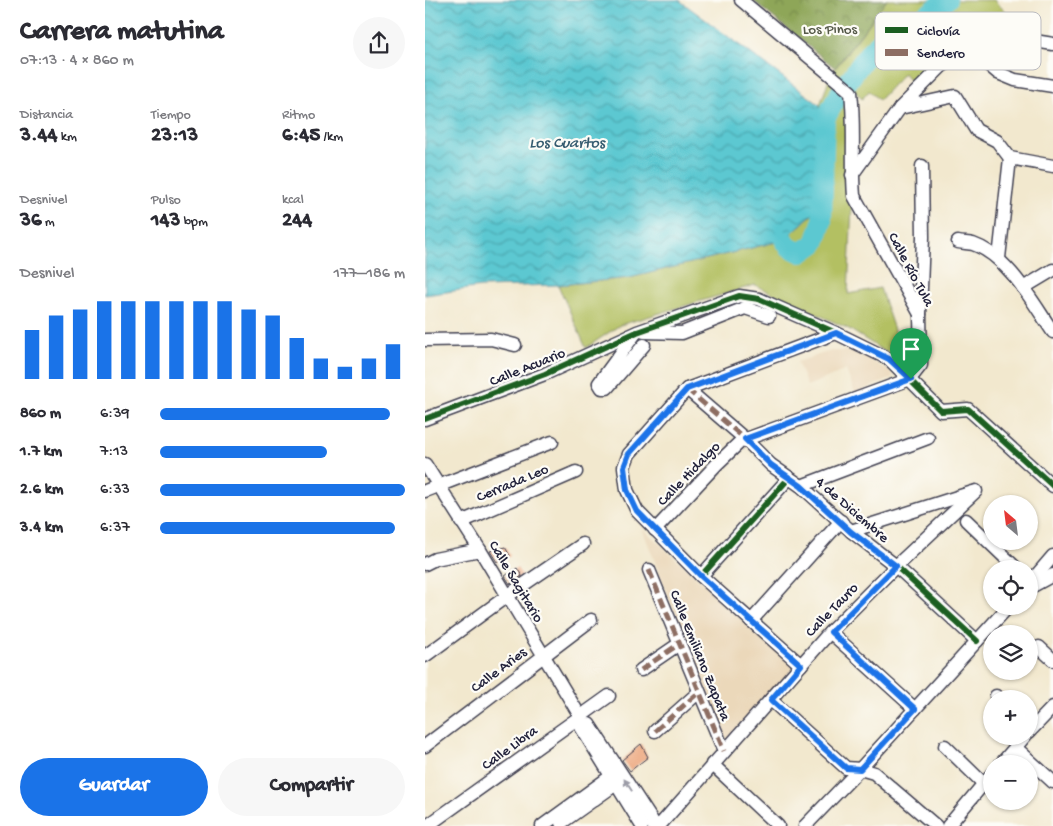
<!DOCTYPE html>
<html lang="es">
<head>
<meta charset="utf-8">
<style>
	body { margin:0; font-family:"Gochi Hand",sans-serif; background:#f7f7f7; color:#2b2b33; height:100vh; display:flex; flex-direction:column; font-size:19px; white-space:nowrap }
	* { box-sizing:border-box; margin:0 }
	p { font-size:16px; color:#7c7c81 }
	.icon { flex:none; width:28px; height:28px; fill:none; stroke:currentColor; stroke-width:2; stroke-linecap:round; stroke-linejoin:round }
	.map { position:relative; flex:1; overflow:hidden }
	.sheet { display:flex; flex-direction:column; background:#fff; width:425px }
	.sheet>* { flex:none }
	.needle { width:32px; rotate:332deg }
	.fabs { position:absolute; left:558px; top:495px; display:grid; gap:10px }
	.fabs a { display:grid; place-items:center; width:55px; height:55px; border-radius:50%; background:#fff; box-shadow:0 1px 4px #0004; font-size:25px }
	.pin { position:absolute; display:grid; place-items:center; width:42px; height:42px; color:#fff; margin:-51px -21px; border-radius:50% 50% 50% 0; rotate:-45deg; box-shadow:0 0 5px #0007 }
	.pin .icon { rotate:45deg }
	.round { display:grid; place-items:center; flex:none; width:52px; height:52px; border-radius:26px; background:#f7f7f7 }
	.summary { display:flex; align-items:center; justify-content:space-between; height:85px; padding:0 20px }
	h1 { font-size:28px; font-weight:700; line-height:38px }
	.stats { display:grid; grid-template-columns:repeat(3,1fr); gap:8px; height:85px; padding:5px 20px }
	.stats div { display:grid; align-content:center }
	.stats b { font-size:21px; font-weight:700 }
	.stats small { font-size:14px; font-weight:400 }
	.stats p { font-size:14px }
	.chart { height:140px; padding:10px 20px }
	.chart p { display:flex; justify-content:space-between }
	.chart svg { width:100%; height:90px; margin-top:5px; stroke:#1a73e8; stroke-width:6 }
	.action { display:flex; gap:10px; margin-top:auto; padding:10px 20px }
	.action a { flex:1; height:58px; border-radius:30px; background:#1a73e8; color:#fff; font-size:20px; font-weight:700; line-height:58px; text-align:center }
	.action a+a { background:#f7f7f7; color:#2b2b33 }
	ul { padding:0 20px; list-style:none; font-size:16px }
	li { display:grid; grid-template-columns:80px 60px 1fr; align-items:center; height:38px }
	li i { height:12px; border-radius:6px; background:#1a73e8 }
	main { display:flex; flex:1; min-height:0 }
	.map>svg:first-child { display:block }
	.built { fill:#ebd8ba }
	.green { fill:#b3c062; stroke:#6a714e }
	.forest { fill:url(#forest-crowns); stroke:#58644a }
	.water { fill:url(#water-waves); stroke:#3e7586 }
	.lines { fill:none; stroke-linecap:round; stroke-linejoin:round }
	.river { stroke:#5bc8d1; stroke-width:20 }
	.building { fill:#eba074 }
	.minor-casing { stroke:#414051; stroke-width:15 }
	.minor { stroke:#fff; stroke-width:12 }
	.quiet { stroke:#8d6e63; stroke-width:5; stroke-dasharray:10 5; stroke-linecap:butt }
	.cycleway-casing { stroke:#fdfcf7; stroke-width:9 }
	.cycleway { stroke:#1b5e20; stroke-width:6 }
	.oneway { fill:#9c9ca7 }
	.route-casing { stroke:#fff; stroke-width:10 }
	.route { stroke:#1a73e8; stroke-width:6 }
	.labels { text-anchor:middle; stroke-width:4.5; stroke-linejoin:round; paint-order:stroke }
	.park-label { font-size:15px; fill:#555949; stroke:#fdfcf7 }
	.street-label { font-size:15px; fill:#22223b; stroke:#fdfcf7 }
	.water-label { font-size:16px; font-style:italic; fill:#365c70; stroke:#fdfcf7 }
	.key { fill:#fdfcf7; stroke:#bbbbbf; stroke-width:1 }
	.key-label { font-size:14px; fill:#22223b }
</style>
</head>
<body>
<main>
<section class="sheet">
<div class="summary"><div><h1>Carrera matutina</h1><p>07:13 · 4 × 860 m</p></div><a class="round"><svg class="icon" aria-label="share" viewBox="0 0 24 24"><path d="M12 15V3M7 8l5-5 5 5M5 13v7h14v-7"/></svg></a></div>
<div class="stats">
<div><p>Distancia</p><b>3.44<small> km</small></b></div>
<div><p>Tiempo</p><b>23:13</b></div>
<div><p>Ritmo</p><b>6:45<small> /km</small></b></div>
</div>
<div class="stats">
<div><p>Desnivel</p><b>36<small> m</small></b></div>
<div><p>Pulso</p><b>143<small> bpm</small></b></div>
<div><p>kcal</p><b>244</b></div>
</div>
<div class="chart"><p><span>Desnivel</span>177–186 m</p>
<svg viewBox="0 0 160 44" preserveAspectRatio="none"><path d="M5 44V20M15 44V13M25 44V10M35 44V6M45 44V6M55 44V6M65 44V6M75 44V6M85 44V6M95 44V10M105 44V13M115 44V24M125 44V34M135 44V38M145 44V34M155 44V27"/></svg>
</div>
<ul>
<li><b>860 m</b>6:39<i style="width:94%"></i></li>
<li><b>1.7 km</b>7:13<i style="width:68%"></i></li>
<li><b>2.6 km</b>6:33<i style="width:100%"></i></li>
<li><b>3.4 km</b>6:37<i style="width:96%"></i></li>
</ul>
<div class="action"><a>Guardar</a><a>Compartir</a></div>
</section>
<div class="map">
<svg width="628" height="826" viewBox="0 0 628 826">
	<defs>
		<pattern id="forest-crowns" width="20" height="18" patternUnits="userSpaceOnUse" patternTransform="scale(1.25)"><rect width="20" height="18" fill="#8ea658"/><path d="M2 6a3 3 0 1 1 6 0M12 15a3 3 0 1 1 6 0" fill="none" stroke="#74874a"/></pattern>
		<pattern id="water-waves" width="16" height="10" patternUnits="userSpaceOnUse" patternTransform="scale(1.25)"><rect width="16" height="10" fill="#5bc8d1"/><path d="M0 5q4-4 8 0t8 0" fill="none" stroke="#4ba2ab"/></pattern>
	</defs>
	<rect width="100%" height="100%" fill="#fdfcf7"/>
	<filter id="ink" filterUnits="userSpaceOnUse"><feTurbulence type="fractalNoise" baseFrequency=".02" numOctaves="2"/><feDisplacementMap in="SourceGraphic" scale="10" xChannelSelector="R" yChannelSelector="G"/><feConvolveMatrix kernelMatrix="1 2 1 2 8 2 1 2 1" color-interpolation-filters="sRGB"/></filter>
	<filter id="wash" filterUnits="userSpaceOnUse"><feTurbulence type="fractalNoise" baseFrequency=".0096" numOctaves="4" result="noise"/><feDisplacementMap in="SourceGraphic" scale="20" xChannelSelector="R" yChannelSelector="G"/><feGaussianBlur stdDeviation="1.12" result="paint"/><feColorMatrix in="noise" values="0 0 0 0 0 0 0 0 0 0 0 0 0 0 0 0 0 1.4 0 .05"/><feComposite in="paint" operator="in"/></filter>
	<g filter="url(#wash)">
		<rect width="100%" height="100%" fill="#f2e8ce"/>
		<g class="built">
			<path d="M406 351H422L433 353 466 373 468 378 430 393 421 370 382 386 372 362Z"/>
			<path d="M217 528 370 666 300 745Z"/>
		</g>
		<path class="green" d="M443 0H569L581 12 569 31 523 47 488 85 479 73 454 100 444 91 437 99 428 89 427 204 423 294 455 288 483 372 462 353 424 329 330 285 195 325 161 348 133 285 204 278 359 240 393 209 394 176 392 130 395 105 406 74 451 15Z"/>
		<path class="forest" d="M327 0H462L410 68Z"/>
		<path class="water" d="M0 0H254L395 105C391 140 394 174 393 209L359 240 204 278 133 285 56 287 0 295Z"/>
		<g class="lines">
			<path class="river" d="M359 240 364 247 376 253 390 243 397 222 400 119 414 94 445 51 456 41 500 16 522 0"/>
		</g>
		<g id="blocks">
			<g class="building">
				<path d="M80 547 85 556 72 562 65 551Z"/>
				<path d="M92 568 97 576 85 584 80 576Z"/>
				<path d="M216 744 223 757 205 771 197 760Z"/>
			</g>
		</g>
	</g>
	<g filter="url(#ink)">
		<use href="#blocks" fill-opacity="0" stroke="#414051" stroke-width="1"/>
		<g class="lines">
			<g class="minor-casing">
				<g id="minor">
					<path d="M316 0 426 92C430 127 426 161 429 196L495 314"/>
					<path d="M546 50 573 73 590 80 628 86"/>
					<path d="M475 108 530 96 551 130 572 141 585 158 628 166"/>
					<path d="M427 175 475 108 517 66 573 35 628 44"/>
					<path d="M533 242C538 243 544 243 548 244 583 256 608 303 628 332"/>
					<path d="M574 258 585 158"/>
					<path d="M598 288 628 270"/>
					<path d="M219 332 257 333 320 308 344 316"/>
					<path d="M210 334 174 383 177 388H182L219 345"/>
					<path d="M0 340 66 339 90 345"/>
					<path d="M485 379 496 365 495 314 498 237 497 166"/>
					<path d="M262 389 320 439 346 465 376 486 426 531 471 566 552 641"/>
					<path d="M0 419 120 374 212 332 314 296 334 299 411 333 464 359 516 411 543 409 628 486"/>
					<path d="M0 464 55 550 155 716 156 727 217 826"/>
					<path d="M376 486 503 438"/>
					<path d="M0 491 127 442"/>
					<path d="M541 520 592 569"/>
					<path d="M36 522 151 472"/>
					<path d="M230 530 292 464 316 441 485 379"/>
					<path d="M426 531 548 492"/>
					<path d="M0 564 10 559 55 550"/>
					<path d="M224 570 299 751"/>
					<path d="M276 576 364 478"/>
					<path d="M604 584 628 556"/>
					<path d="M606 587 628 575"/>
					<path d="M326 621 416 521"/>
					<path d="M405 632 490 709"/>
					<path d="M614 647 628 660"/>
					<path d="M0 656 82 596 158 544"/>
					<path d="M376 665 276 576 212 511 202 490 199 467 204 454 262 389 411 333"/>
					<path d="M216 670 254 644"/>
					<path d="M571 696 574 699"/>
					<path d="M346 700 421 768 435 769 449 773 511 826"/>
					<path d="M164 724 228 822V826"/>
					<path d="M230 731 274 692"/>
					<path d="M604 732 628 707"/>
					<path d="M0 746 166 620"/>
					<path d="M520 746 559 784"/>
					<path d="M590 747 628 782"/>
					<path d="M287 764 353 826"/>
					<path d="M576 764 600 736"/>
					<path d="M136 823 191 784"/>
					<path d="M2 826 184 696"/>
					<path d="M117 826 186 776"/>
					<path d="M234 826 405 632 471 566 551 491"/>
					<path d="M380 826 435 769 584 606"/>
					<path d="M523 826 566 775"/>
				</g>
			</g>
			<use href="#minor" class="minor"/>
			<g class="quiet">
				<path d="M262 389 320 439 346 465 364 478"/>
				<path d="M224 570 299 751"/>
				<path d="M276 576 376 665"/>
				<path d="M216 670 254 644"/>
				<path d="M230 731 274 692"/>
			</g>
			<g class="cycleway-casing">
				<g id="cycleway">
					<path d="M411 333 262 389 204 454C189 491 216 516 240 540 252 552 264 564 276 576L364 478 376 486 426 531 471 566 552 641"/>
					<path d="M0 419 120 374 212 332 314 296 334 299 411 333 464 359 516 411 543 409 628 486"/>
				</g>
			</g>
			<use href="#cycleway" class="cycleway"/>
		</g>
		<defs><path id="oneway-solid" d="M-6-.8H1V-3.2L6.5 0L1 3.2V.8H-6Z" transform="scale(1.25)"/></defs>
		<use class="oneway" href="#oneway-solid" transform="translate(203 785) rotate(-123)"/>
	</g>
	<g class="lines" filter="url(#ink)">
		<g class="route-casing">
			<path id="route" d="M411 333 464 359 486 379 320 439 346 465 376 486 426 532 471 566 406 632 490 709 435 769 421 768 346 700 376 665 276 576 212 511 202 490 199 467 204 454 262 389Z"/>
		</g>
		<use href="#route" class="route"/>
	</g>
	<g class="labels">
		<g class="park-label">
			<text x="405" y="33">Los Pinos</text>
		</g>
		<g class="street-label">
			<text transform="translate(487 269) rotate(62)" y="5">Calle Río Tula</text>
			<text transform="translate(102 366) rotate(-22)" y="5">Calle Acuario</text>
			<text transform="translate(263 473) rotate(-46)" y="5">Calle Hidalgo</text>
			<text transform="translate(87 482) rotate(-23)" y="5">Cerrada Leo</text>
			<text transform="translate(428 509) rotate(41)" y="5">4 de Diciembre</text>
			<text transform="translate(92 581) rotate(59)" y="5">Calle Sagitario</text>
			<text transform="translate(406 609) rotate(-46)" y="5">Calle Tauro</text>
			<text transform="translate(276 655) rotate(68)" y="5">Calle Emiliano Zapata</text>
			<text transform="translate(73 669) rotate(-37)" y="5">Calle Aries</text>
			<text transform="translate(84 747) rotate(-36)" y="5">Calle Libra</text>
		</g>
		<g class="water-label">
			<text x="142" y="147">Los Cuartos</text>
		</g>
	</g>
	<rect x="450" y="12" width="166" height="58" rx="8" class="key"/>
	<rect x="460" y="27" width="23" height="6" fill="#1b5e20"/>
	<rect x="460" y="49" width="23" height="7" fill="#8d6e63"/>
	<g class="key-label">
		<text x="492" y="35">Ciclovía</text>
		<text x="492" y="57">Sendero</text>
	</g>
</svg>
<div class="fabs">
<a><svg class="needle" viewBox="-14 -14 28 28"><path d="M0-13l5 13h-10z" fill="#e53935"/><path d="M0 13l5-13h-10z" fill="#7c7c81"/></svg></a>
<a><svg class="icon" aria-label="locate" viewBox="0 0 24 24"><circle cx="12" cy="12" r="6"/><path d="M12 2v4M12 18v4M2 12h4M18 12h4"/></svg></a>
<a><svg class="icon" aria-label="layers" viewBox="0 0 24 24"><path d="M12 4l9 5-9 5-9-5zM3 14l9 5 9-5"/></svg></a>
<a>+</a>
<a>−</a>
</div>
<div class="pin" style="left:486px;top:379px;background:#1e9e55"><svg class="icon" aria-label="arrive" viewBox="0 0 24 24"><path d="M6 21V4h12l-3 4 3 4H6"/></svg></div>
</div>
</main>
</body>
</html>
